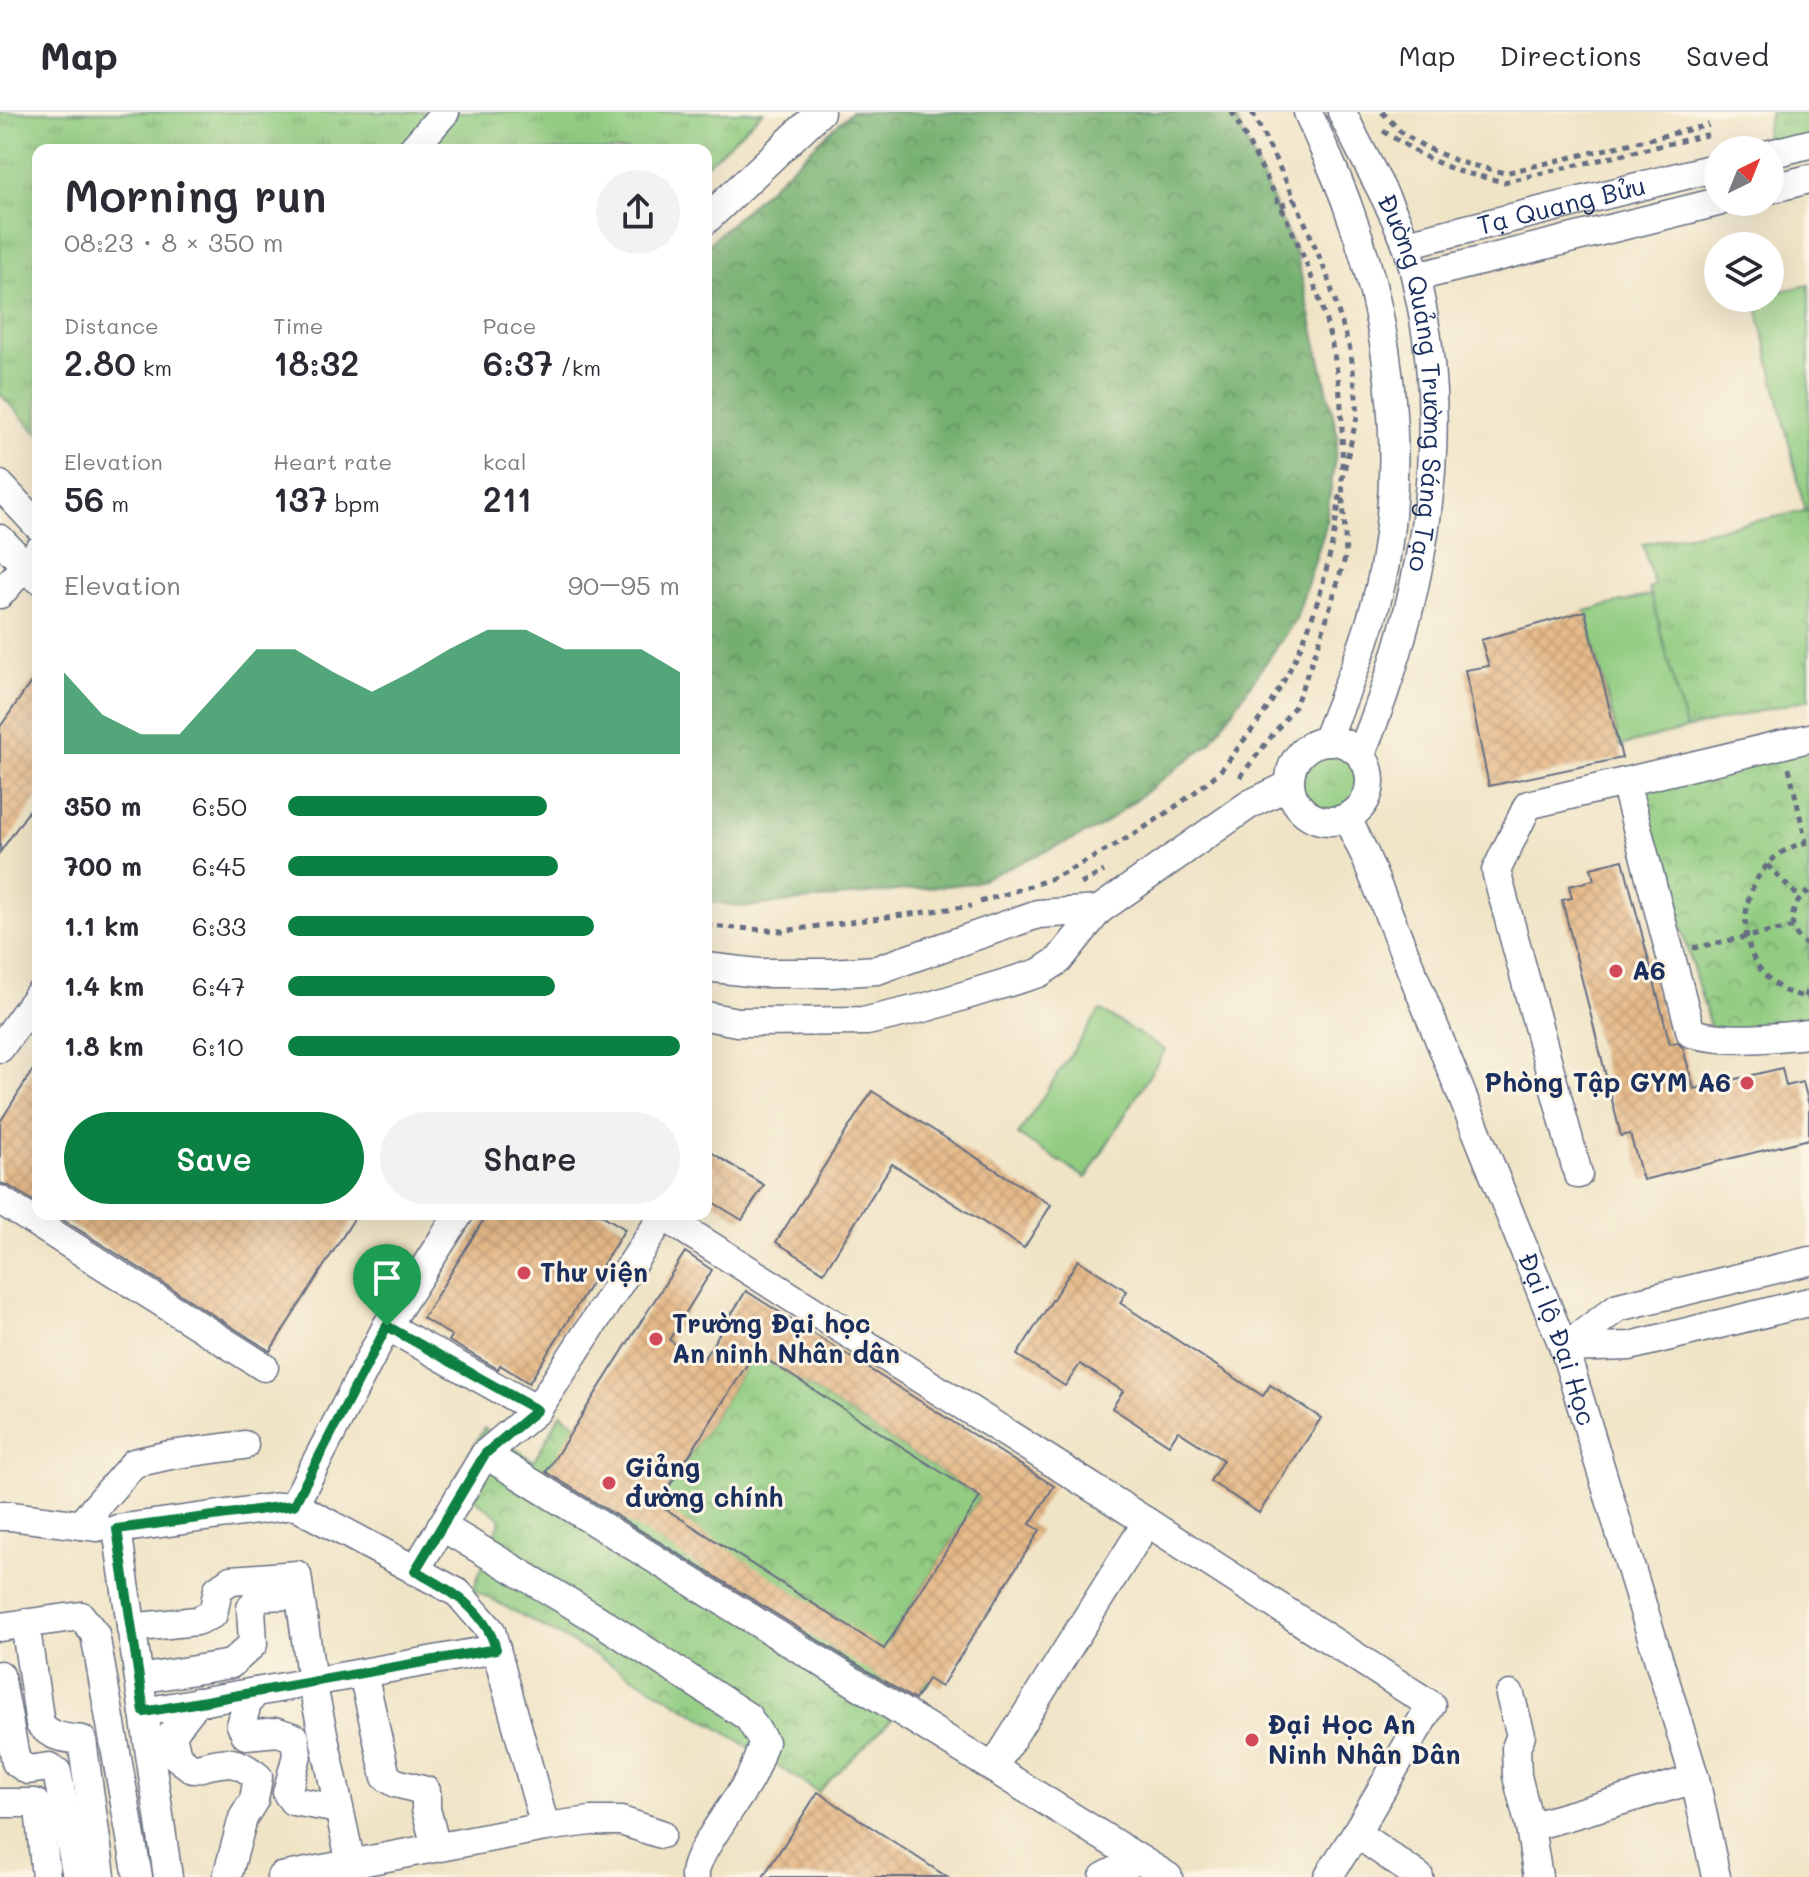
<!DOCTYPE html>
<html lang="en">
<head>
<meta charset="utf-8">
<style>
	body { margin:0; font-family:Mali,sans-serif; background:#f2f2f3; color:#2b2b33; height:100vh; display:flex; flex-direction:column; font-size:30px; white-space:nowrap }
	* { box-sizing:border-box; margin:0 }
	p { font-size:26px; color:#7c7c81 }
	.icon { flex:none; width:44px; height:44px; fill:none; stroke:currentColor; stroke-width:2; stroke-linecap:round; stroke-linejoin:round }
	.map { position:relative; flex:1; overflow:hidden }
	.side { position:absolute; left:32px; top:32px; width:680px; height:1076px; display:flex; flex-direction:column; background:#fff; border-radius:16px; box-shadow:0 8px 32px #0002 }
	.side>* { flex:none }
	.needle { width:52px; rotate:43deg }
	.fabs { position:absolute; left:1704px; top:24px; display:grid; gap:16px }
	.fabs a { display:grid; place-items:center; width:80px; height:80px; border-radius:50%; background:#fff; box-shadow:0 8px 32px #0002; font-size:40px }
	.pin { position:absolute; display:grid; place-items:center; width:68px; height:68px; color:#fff; margin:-82px -34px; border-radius:50% 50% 50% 0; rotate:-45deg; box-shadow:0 0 8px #0007 }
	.pin .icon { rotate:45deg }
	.round { display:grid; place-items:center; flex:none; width:84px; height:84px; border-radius:42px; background:#f2f2f3 }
	.headline { display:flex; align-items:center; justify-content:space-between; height:136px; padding:0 32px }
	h1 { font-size:44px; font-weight:600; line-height:60px }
	.figures { display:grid; grid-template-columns:repeat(3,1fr); gap:12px; height:136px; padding:8px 32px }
	.figures div { display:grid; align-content:center }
	.figures b { font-size:34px; font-weight:600 }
	.figures small { font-size:22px; font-weight:400 }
	.figures p { font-size:22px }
	.chart { height:224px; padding:16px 32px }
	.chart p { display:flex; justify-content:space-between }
	.chart svg { width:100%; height:144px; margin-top:8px; fill:#0b8043; opacity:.7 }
	.primary-button { display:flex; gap:16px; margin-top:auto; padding:16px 32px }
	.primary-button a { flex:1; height:92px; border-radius:48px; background:#0b8043; color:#fff; font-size:32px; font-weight:600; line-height:92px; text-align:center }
	.primary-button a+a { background:#f2f2f3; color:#2b2b33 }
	ul { padding:0 32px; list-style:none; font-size:26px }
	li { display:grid; grid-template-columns:128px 96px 1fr; align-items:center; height:60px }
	li i { height:20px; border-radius:10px; background:#0b8043 }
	header { display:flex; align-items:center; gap:48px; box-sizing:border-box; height:112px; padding:0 40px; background:#fff; border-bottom:2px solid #e1e1e2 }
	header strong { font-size:38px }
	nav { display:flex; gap:44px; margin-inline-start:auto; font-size:28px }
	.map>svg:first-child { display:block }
	.grass { fill:url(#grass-tufts); stroke:#567e70; stroke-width:2 }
	.forest { fill:url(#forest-crowns); stroke:#487066; stroke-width:2 }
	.park { fill:url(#park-crowns); stroke:#567e70; stroke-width:2 }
	.garden { fill:#91cc81; stroke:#567e70; stroke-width:2 }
	.building { fill:url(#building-cross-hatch); fill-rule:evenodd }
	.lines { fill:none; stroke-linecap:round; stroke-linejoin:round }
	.minor-casing { stroke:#666e82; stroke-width:31 }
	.path { stroke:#666e82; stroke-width:5; stroke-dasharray:6 6; stroke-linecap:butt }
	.minor { stroke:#fff; stroke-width:28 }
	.route-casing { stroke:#fff; stroke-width:16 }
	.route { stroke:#0b8043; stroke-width:10 }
	.poi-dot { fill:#d1495b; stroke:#fcf5e5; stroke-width:3 }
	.labels { text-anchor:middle; stroke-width:6; stroke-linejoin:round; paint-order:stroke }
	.street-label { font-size:26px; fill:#1b2f5e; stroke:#fcf5e5 }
	.poi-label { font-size:26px; font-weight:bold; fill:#1b2f5e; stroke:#fcf5e5; text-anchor:start }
</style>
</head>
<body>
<header>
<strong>Map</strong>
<nav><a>Map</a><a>Directions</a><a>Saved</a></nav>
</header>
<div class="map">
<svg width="1809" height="1765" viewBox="0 0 1809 1765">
	<defs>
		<pattern id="grass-tufts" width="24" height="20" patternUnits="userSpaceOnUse" patternTransform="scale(2)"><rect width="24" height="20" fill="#91cc81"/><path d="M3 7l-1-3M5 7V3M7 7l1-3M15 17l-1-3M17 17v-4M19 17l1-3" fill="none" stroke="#76a66d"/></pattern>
		<pattern id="forest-crowns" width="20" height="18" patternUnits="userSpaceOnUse" patternTransform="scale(2)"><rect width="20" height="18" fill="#74b06f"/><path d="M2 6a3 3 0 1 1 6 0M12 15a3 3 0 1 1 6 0" fill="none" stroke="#5e905e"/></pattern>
		<pattern id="park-crowns" width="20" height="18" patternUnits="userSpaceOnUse" patternTransform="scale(2)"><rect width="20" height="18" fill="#91cc81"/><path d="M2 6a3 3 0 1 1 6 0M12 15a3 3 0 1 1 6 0" fill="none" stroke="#76a66d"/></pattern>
		<pattern id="building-cross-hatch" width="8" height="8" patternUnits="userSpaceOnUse" patternTransform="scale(2)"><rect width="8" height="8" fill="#e6ba89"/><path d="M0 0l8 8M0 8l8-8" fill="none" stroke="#c5a079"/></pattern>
	</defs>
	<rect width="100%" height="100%" fill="#fcf5e5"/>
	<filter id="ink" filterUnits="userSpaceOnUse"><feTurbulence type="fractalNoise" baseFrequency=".0125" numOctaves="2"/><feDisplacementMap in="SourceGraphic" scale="16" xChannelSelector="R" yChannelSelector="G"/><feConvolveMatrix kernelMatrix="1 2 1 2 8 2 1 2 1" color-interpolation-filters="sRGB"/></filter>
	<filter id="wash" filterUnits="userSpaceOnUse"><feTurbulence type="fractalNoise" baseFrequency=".006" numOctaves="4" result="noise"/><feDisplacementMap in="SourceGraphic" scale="32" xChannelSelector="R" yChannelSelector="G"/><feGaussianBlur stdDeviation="1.8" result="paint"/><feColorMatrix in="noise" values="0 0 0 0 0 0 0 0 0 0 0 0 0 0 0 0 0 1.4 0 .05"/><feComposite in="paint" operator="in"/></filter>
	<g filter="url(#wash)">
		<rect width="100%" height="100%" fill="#f0e4c6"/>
		<g class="grass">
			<path d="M0 0H763L706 53V38H38V322L0 282Z"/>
			<path d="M1771 0H1809V38H1761Z"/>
			<path d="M1809 398V587L1686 617 1649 476 1654 474 1643 432Z"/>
			<circle cx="1330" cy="670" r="30"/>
		</g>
		<path class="forest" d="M851 0H1233L1296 141 1338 325 1325 417 1296 507 1210 631 1099 716 973 771 744 795 706 789V134Z"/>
		<g class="park">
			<path d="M1809 624V911L1714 928 1638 666Z"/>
			<path d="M755 1240 980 1385 888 1530 942 1558 818 1680C707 1606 591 1538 473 1478L501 1407 453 1371 484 1316 534 1349 561 1301 607 1336 658 1392Z"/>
		</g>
		<g class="garden">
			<path d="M1809 173V398L1805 399 1755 186H1770V181Z"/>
			<path d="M1651 483 1686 617 1620 634 1585 499Z"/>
			<path d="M1100 898 1165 938 1086 1066 1018 1023Z"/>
		</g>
		<g id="blocks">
			<g class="building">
				<path d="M1585 499 1622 646 1489 674 1465 558 1489 554 1481 528Z"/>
				<path d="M38 560V686L0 740V615Z"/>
				<path d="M1623 748 1670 932 1677 930 1683 936 1694 977 1782 956 1786 974 1803 970 1809 993V1027L1643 1068 1630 1022 1621 1024 1562 788 1572 786 1569 774 1594 768 1591 756Z"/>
				<path d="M38 950V1092L9 1074 0 1071V1010Z"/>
				<path d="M872 979 1051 1093 1024 1136 892 1052 824 1160 776 1130Z"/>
				<path d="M706 1037 764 1073 742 1108 706 1086Z"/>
				<path d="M54 1102H357L270 1239Z"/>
				<path d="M487 1102H600L625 1117 529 1271 500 1253 498 1257 449 1229 452 1224 423 1206Z"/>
				<path d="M685 1140 712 1158 669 1228 702 1249 746 1179 1054 1374 1030 1412 1040 1418 941 1575 928 1567 915 1588 546 1360ZM755 1240 980 1385 884 1537 658 1392Z"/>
				<path d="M1078 1148 1127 1179 1120 1191 1263 1284 1270 1273 1321 1306 1259 1401 1210 1369 1223 1348 1178 1319 1169 1333 1112 1296 1123 1279 1080 1252 1065 1274 1017 1243Z"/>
				<path d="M818 1680 947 1765H763Z"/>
			</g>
		</g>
	</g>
	<g filter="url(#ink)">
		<use href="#blocks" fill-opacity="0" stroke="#666e82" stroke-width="2"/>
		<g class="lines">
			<g class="minor-casing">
				<g id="minor">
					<path d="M1308 0C1321 32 1337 63 1348 95 1390 208 1405 337 1384 456 1373 516 1348 573 1326 629"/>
					<path id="s1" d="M1342 0C1362 44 1388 85 1406 131 1414 152 1417 174 1422 196 1451 345 1418 503 1361 642"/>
					<path d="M412 38 445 0"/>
					<path d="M1770 42 1809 32"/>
					<path d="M1770 77 1809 67"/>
					<path d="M706 108 820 0"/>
					<path id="s2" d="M1406 132 1718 55"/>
					<path d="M1416 165 1718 90"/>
					<path d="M0 373 38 414"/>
					<path d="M0 427 37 466"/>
					<path d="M0 482 38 439"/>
					<circle cx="1330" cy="669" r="40"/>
					<path d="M1625 670 1691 921C1729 931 1770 926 1809 922"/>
					<path id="s3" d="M1347 706 1364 741 1564 1236 1695 1667 1716 1765"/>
					<path d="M706 855 758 861H831L877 858 1038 802 1099 798"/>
					<path d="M706 904 737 910 867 909 927 895 1039 861 1059 848 1099 798 1250 692 1290 673"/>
					<path d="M0 936 38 883"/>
					<path d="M1578 1062 1496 759 1528 693 1809 626"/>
					<path d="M0 1088 264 1255"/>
					<path d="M660 1102 1147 1410"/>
					<path d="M387 1214 537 1298 663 1104"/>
					<path d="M1564 1236 1618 1195 1809 1149"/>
					<path d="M1564 1236 1630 1234 1809 1190"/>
					<path d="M485 1342 993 1656"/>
					<path d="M294 1393 387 1214 459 1102"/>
					<path d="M0 1404H11L98 1415"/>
					<path d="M80 1413 134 1351 170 1343 244 1333"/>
					<path d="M441 1414 597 1507 748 1605 764 1630C759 1642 756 1655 750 1666 739 1687 692 1745 695 1765"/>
					<path d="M415 1459 485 1342 537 1298"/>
					<path d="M25 1511 40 1612C52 1626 65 1626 82 1628L101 1764"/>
					<path d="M0 1515 81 1504 95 1522 138 1765"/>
					<path d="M131 1516 196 1509 213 1502 218 1477 231 1468 297 1463 312 1570 351 1752"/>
					<path d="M363 1561 386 1665 396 1671 426 1679V1697L436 1735"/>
					<path d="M0 1563 16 1650 28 1658 49 1655 57 1660 77 1765"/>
					<path d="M139 1567 231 1552 253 1532 251 1496 259 1484 293 1483"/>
					<path d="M255 1580 247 1592 241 1613 246 1623 278 1620 295 1626 297 1643 287 1681 293 1689 339 1697"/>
					<path d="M1510 1583 1521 1623 1516 1636 1517 1664 1530 1715"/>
					<path d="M197 1590 172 1622 177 1645 193 1657C223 1650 232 1644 258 1665L254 1688 243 1706 227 1765"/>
					<path d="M144 1600 496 1537"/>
					<path d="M0 1691H35L39 1697 46 1765"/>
					<path d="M545 1715 591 1709H621L661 1722"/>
					<path d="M168 1765 117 1417 294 1393 458 1481 491 1519 545 1715 281 1765"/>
					<path d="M1104 1765 1139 1747"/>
					<path d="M1168 1765 993 1656 1147 1410 1431 1593 1356 1721"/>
					<path d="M1328 1765 1356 1721 1419 1765"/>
					<path d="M1538 1765 1530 1715 1695 1667"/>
				</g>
			</g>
			<g class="path">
				<path d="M1232 0C1273 78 1319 160 1335 248 1342 284 1343 320 1342 357"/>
				<path d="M1382 0 1402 21 1425 35 1459 50 1505 61 1709 13"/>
				<path d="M1383 19 1423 44 1457 59 1504 70 1711 22"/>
				<path d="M1281 94 1295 87"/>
				<path d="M1789 656 1806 730"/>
				<path d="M1240 665 1295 594 1320 528 1346 443 1342 367 1358 301 1351 241 1327 163 1295 87 1252 0"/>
				<path d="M1808 730C1738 744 1722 844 1785 879 1792 882 1801 884 1809 886"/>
				<path d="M1767 753 1800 786"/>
				<path d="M1081 772 1104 759"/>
				<path d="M1809 779C1788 792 1786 823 1809 834"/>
				<path d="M980 790C1010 780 1043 772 1071 757 1121 732 1176 698 1218 661 1228 651 1236 638 1244 628 1303 555 1328 474 1340 383"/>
				<path d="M706 814 782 819 971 794"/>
				<path d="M1693 836 1794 815"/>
				<path d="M1805 885 1809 872"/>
			</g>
			<use href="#minor" class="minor"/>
		</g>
	</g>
	<g class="lines" filter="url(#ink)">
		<g class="route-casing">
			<path id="route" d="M387 1214 537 1298 485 1342 415 1459C449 1477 485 1497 496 1537L144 1600 117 1417 294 1393Z"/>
		</g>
		<use href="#route" class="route"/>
	</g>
	<g class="poi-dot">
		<circle cx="1616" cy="859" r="8"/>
		<circle cx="1747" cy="971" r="8"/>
		<circle cx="524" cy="1161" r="8"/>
		<circle cx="656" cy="1227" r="8"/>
		<circle cx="609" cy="1371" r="8"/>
		<circle cx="1252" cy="1628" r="8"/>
	</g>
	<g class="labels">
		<g class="street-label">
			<text dy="9" stroke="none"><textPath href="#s2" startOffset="160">Tạ Quang Bửu</textPath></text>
			<text dy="9" stroke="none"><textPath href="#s1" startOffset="286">Đường Quảng Trường Sáng Tạo</textPath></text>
			<text dy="9" stroke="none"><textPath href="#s3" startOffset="562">Đại lộ Đại Học</textPath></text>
		</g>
		<g class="poi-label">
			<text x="1632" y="868">A6</text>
			<text x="1731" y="980" text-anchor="end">Phòng Tập GYM A6</text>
			<text x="540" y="1170">Thư viện</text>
			<text x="672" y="1221">Trường Đại học<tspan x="672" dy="30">An ninh Nhân dân</tspan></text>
			<text x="625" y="1365">Giảng<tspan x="625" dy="30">đường chính</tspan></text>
			<text x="1268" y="1622">Đại Học An<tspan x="1268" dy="30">Ninh Nhân Dân</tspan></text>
		</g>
	</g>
</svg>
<div class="fabs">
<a><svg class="needle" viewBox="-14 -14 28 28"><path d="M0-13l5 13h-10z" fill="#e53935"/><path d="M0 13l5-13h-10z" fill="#7c7c81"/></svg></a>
<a><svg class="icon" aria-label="layers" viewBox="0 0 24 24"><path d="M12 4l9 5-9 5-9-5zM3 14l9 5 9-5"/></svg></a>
</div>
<div class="pin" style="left:387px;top:1214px;background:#1e9e55"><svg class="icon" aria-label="arrive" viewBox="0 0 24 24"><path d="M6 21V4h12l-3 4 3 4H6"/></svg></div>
<section class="side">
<div class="headline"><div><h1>Morning run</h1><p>08:23 · 8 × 350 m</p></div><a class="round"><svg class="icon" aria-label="share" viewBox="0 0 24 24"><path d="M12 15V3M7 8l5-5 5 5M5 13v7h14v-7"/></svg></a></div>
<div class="figures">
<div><p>Distance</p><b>2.80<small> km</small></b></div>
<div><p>Time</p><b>18:32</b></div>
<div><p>Pace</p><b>6:37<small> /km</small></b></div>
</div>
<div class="figures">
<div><p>Elevation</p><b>56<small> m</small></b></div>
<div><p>Heart rate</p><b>137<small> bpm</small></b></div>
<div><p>kcal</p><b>211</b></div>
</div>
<div class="chart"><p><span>Elevation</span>90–95 m</p>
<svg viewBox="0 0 160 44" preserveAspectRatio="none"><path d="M0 44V19L10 32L20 38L30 38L40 25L50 12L60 12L70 19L80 25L90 19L100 12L110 6L120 6L130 12L140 12L150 12L160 19V44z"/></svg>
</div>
<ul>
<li><b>350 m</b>6:50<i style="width:66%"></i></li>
<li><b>700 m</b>6:45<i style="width:69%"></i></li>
<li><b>1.1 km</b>6:33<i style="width:78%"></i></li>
<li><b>1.4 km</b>6:47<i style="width:68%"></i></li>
<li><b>1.8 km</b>6:10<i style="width:100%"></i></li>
</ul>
<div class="primary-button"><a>Save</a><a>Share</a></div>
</section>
</div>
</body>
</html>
